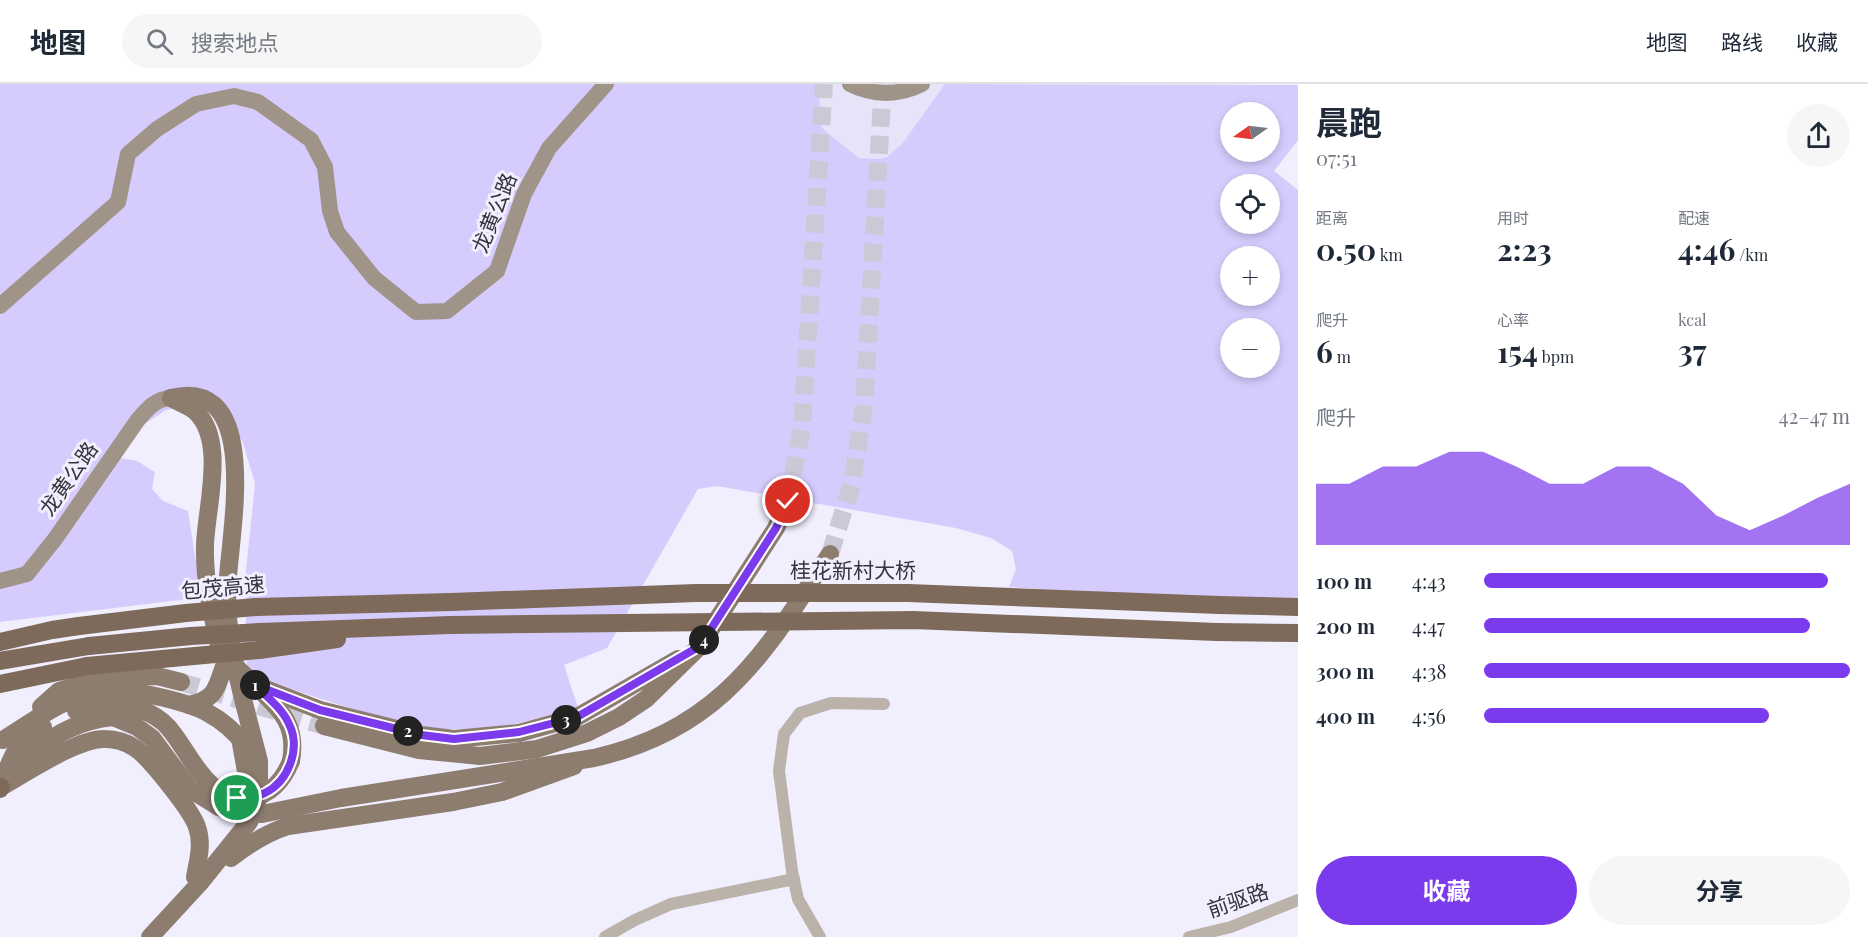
<!DOCTYPE html>
<html lang="zh">
<head>
<meta charset="utf-8">
<style>
	body { margin:0; font-family:"Playfair Display","Noto Sans SC",serif; background:#f6f6f7; color:#1f2937; height:100vh; display:flex; flex-direction:column; font-size:22px; white-space:nowrap }
	* { box-sizing:border-box; margin:0 }
	p { font-size:20px; color:#747a83 }
	.icon { flex:none; width:33px; height:33px; fill:none; stroke:currentColor; stroke-width:2; stroke-linecap:round; stroke-linejoin:round }
	.map { position:relative; flex:1; overflow:hidden }
	.drawer { display:flex; flex-direction:column; background:#fff; width:570px }
	.drawer>* { flex:none }
	.needle { width:39px; rotate:256deg }
	.buttons { position:absolute; left:1220px; top:18px; display:grid; gap:12px }
	.buttons a { display:grid; place-items:center; width:60px; height:60px; border-radius:50%; background:#fff; box-shadow:0 3px 9px #0003; font-size:30px }
	.pin { position:absolute; display:grid; place-items:center; width:51px; height:51px; color:#fff; margin:-26px; border:3px solid #fff; border-radius:50%; box-shadow:0 2px 6px #0007 }
	.km { position:absolute; width:30px; height:30px; margin:-15px; border-radius:50%; background:#222; color:#fff; font-size:16px; line-height:30px; text-align:center }
	.round { display:grid; place-items:center; flex:none; width:63px; height:63px; border-radius:32px; background:#f6f6f7 }
	.overview { display:flex; align-items:center; justify-content:space-between; height:102px; padding:0 18px }
	h1 { font-size:33px; font-weight:700; line-height:45px }
	.figures { display:grid; grid-template-columns:repeat(3,1fr); gap:9px; height:102px; padding:6px 18px }
	.figures div { display:grid; align-content:center }
	.figures b { font-size:30px; font-weight:700 }
	.figures small { font-size:16px; font-weight:400 }
	.figures p { font-size:16px }
	.chart { height:168px; padding:12px 18px }
	.chart p { display:flex; justify-content:space-between }
	.chart svg { width:100%; height:108px; margin-top:6px; fill:#7c3aed; opacity:.7 }
	.action { display:flex; gap:12px; margin-top:auto; padding:12px 18px }
	.action a { flex:1; height:69px; border-radius:36px; background:#7c3aed; color:#fff; font-size:24px; font-weight:700; line-height:69px; text-align:center }
	.action a+a { background:#f6f6f7; color:#1f2937 }
	ul { padding:0 18px; list-style:none; font-size:20px }
	li { display:grid; grid-template-columns:96px 72px 1fr; align-items:center; height:45px }
	li i { height:15px; border-radius:8px; background:#7c3aed }
	header { display:flex; align-items:center; gap:36px; box-sizing:border-box; height:84px; padding:0 30px; background:#fff; border-bottom:2px solid #e0e1e3 }
	header strong { font-size:28px }
	nav { display:flex; gap:33px; margin-inline-start:auto; font-size:21px }
	.search { width:420px; height:54px; background:#f6f6f7; display:flex; align-items:center; gap:15px; box-sizing:border-box; padding:0 21px; border-radius:33px; color:#747a83; font-size:22px }
	main { display:flex; flex:1; min-height:0 }
	.map>svg:first-child { display:block }
	.commercial { fill:#e7e3f9 }
	.green { fill:#d5ccfd; fill-rule:evenodd }
	.lines { fill:none; stroke-linecap:round; stroke-linejoin:round }
	.primary-tunnel { stroke:#ccc9d7; stroke-width:18; stroke-dasharray:18 9; stroke-linecap:butt }
	.street { stroke:#bbb2aa; stroke-width:12 }
	.secondary { stroke:#a09387; stroke-width:16 }
	.primary { stroke:#8d7d6f; stroke-width:18 }
	.highway { stroke:#7d6a5a; stroke-width:18 }
	.primary-bridge { stroke:#8d7d6f; stroke-width:18 }
	.highway-bridge { stroke:#7d6a5a; stroke-width:18 }
	.route-casing { stroke:#fff; stroke-width:12 }
	.route { stroke:#7c3aed; stroke-width:8 }
	.labels { text-anchor:middle; stroke-width:6; stroke-linejoin:round; paint-order:stroke }
	.street-label { font-size:21px; fill:#36343e; stroke:#f1eefd }
</style>
</head>
<body>
<header>
<strong>地图</strong>
<div class="search"><svg class="icon" aria-label="search" viewBox="0 0 24 24"><circle cx="10" cy="10" r="6"/><path d="M15 15l6 6"/></svg>搜索地点</div>
<nav><a>地图</a><a>路线</a><a>收藏</a></nav>
</header>
<main>
<div class="map">
<svg width="1298" height="853" viewBox="0 0 1298 853">
	<rect width="100%" height="100%" fill="#f1eefd"/>
	<path class="commercial" d="M819 0H945L902 60 887 73 879 75 859 74 824 46 820 40Z"/>
	<path class="green" d="M0 0H819L820 40 824 46 859 74 879 75 887 73 902 60 945 0 1298 1V56L1274 87 1298 106V522L1009 503 1016 485 1012 467 991 454 956 444 717 402 698 405 607 564 564 581 578 624 495 645H414L291 605 247 588 245 497 255 399 242 356 212 323 176 324 166 326 134 347 120 374 137 377 155 388 152 405 163 417 188 427 198 491 196 514 0 538ZM1230 28H1269V68H1230ZM1230 100H1269V140H1230ZM1230 172H1269V212H1230ZM1230 244H1269V284H1230Z"/>
	<g class="lines">
		<g class="primary-tunnel">
			<path d="M788 417 802 343 824 0"/>
			<path d="M830 470 852 400 864 323 883 0"/>
			<path d="M181 598 324 642"/>
		</g>
		<g class="street">
			<path d="M605 853 635 836 671 820 794 795"/>
			<path d="M820 853 798 815 792 787 779 687 784 650 800 629 831 619 884 620"/>
			<path d="M1189 853 1231 843 1298 816"/>
		</g>
		<g class="secondary">
			<path d="M850 0C873 12 899 12 922 0"/>
			<path d="M0 222 118 118 128 70 157 45 196 20 234 12 258 18 311 56 325 83 330 127 337 148 374 194 416 228 447 227 497 187 524 110 549 64 606 0"/>
			<path d="M0 497 27 490 55 455 137 337C147 325 155 315 171 314"/>
		</g>
		<g class="primary">
			<path d="M171 314C178 318 189 322 195 327 227 356 206 424 205 461 204 497 212 531 220 566"/>
			<path d="M815 492 830 470"/>
			<path d="M237 584 255 601 320 626 421 651 454 655 519 649 577 633 678 575"/>
			<path d="M260 606C283 628 297 643 291 677"/>
			<path d="M189 621C215 615 216 606 224 582"/>
			<path d="M41 623 59 607 84 599 123 593 157 592 181 598"/>
			<path d="M76 627 114 619 145 627"/>
			<path d="M324 642 419 666 480 672 537 665 587 649 619 633 646 615 700 562 776 444 788 417"/>
			<path d="M240 654 247 693 246 715"/>
			<path d="M3 656C34 637 64 613 101 607 125 603 186 617 208 629 223 637 236 649 246 662"/>
			<path d="M16 686C42 656 73 637 113 633"/>
			<path d="M1 703C26 689 78 654 105 655 116 655 126 658 135 664 149 673 192 727 197 743 203 760 198 776 195 793"/>
			<path d="M1 703C11 672 15 661 43 643"/>
			<path d="M231 774C249 760 266 749 288 742L453 718 502 708 574 682"/>
			<path d="M150 853 199 800 249 738 256 724 259 709V677C247 630 233 583 228 534 227 521 227 507 228 493 231 445 261 291 171 314"/>
		</g>
		<g class="highway">
			<path d="M1219 521 1298 523"/>
			<path d="M256 523 451 518"/>
			<path d="M260 548 450 541"/>
			<path d="M1217 548 1298 549"/>
			<path d="M0 558 52 546 79 542"/>
			<path d="M259 566 337 555"/>
			<path d="M0 577 89 562"/>
			<path d="M0 600 87 582"/>
			<path d="M0 705 1 703"/>
		</g>
		<g class="primary-bridge">
			<path d="M145 627C153 631 161 635 168 643 193 672 205 718 252 713 273 710 284 694 291 677"/>
			<path d="M113 633 137 643 152 654 190 705 219 723 237 729 262 730 341 714 594 674C706 649 756 585 815 492"/>
		</g>
		<g class="highway-bridge">
			<path d="M451 518 696 509H908L1219 521"/>
			<path d="M450 541 913 536 1217 548"/>
			<path d="M79 542 186 529 256 523"/>
			<path d="M89 562 191 552 260 548"/>
			<path d="M87 582 259 566"/>
		</g>
	</g>
	<g class="lines">
		<g class="route-casing">
			<path id="route" d="M237 714C247 713 257 713 265 709 289 697 301 664 289 640 282 624 267 613 255 601L320 626 421 651 454 655 519 648 577 633 700 562 776 444 788 417"/>
		</g>
		<use href="#route" class="route"/>
	</g>
	<g class="labels">
		<g class="street-label">
			<text transform="translate(495 129) rotate(-68)" y="7">龙黄公路</text>
			<text transform="translate(69 395) rotate(-55)" y="7">龙黄公路</text>
			<text x="853" y="494">桂花新村大桥</text>
			<text transform="translate(223 504) rotate(-5)" y="7">包茂高速</text>
			<text transform="translate(1238 817) rotate(-19)" y="7">前驱路</text>
		</g>
	</g>
</svg>
<div class="buttons">
<a><svg class="needle" viewBox="-14 -14 28 28"><path d="M0-13l5 13h-10z" fill="#e53935"/><path d="M0 13l5-13h-10z" fill="#747a83"/></svg></a>
<a><svg class="icon" aria-label="locate" viewBox="0 0 24 24"><circle cx="12" cy="12" r="6"/><path d="M12 2v4M12 18v4M2 12h4M18 12h4"/></svg></a>
<a>+</a>
<a>−</a>
</div>
<div class="pin" style="left:237px;top:714px;background:#1e9e55"><svg class="icon" aria-label="arrive" viewBox="0 0 24 24"><path d="M6 21V4h12l-3 4 3 4H6"/></svg></div>
<div class="pin" style="left:788px;top:417px;background:#d93025"><svg class="icon" aria-label="check" viewBox="0 0 24 24"><path d="M5 12l5 5 9-10"/></svg></div>
<b class="km" style="left:255px;top:601px">1</b>
<b class="km" style="left:408px;top:647px">2</b>
<b class="km" style="left:566px;top:636px">3</b>
<b class="km" style="left:704px;top:556px">4</b>
</div>
<section class="drawer">
<div class="overview"><div><h1>晨跑</h1><p>07:51</p></div><a class="round"><svg class="icon" aria-label="share" viewBox="0 0 24 24"><path d="M12 15V3M7 8l5-5 5 5M5 13v7h14v-7"/></svg></a></div>
<div class="figures">
<div><p>距离</p><b>0.50<small> km</small></b></div>
<div><p>用时</p><b>2:23</b></div>
<div><p>配速</p><b>4:46<small> /km</small></b></div>
</div>
<div class="figures">
<div><p>爬升</p><b>6<small> m</small></b></div>
<div><p>心率</p><b>154<small> bpm</small></b></div>
<div><p>kcal</p><b>37</b></div>
</div>
<div class="chart"><p><span>爬升</span>42–47 m</p>
<svg viewBox="0 0 160 44" preserveAspectRatio="none"><path d="M0 44V19L10 19L20 12L30 12L40 6L50 6L60 12L70 19L80 19L90 12L100 12L110 19L120 32L130 38L140 32L150 25L160 19V44z"/></svg>
</div>
<ul>
<li><b>100 m</b>4:43<i style="width:94%"></i></li>
<li><b>200 m</b>4:47<i style="width:89%"></i></li>
<li><b>300 m</b>4:38<i style="width:100%"></i></li>
<li><b>400 m</b>4:56<i style="width:78%"></i></li>
</ul>
<div class="action"><a>收藏</a><a>分享</a></div>
</section>
</main>
</body>
</html>
